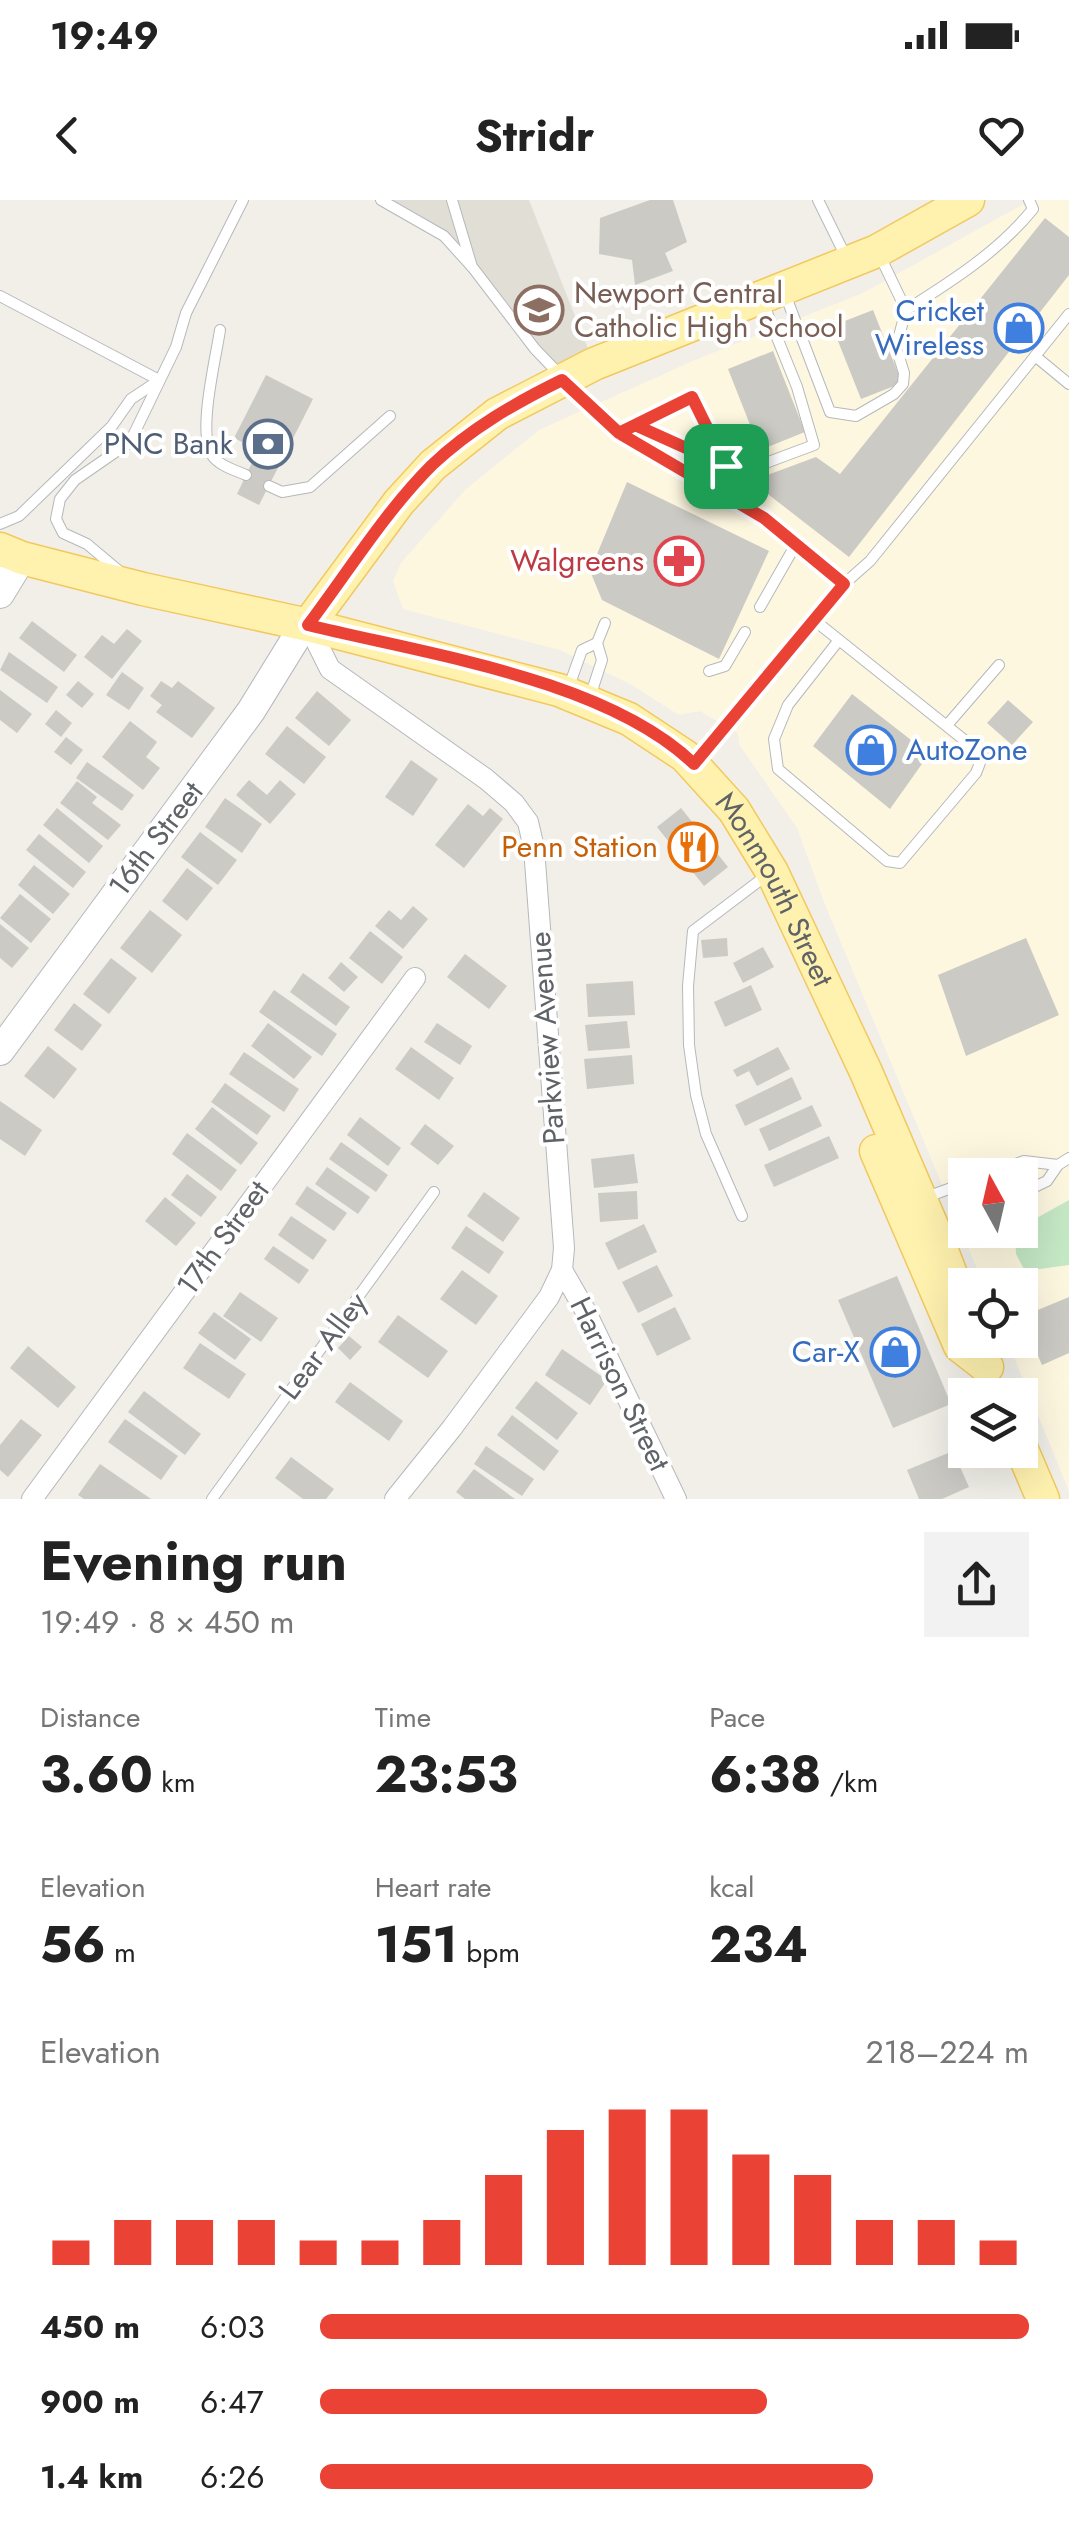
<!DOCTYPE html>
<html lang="en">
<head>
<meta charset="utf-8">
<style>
	body { margin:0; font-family:Jost,sans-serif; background:#f2f2f2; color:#222; height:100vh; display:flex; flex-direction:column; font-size:38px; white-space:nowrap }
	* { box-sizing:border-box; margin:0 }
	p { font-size:32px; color:#767676 }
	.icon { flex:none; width:55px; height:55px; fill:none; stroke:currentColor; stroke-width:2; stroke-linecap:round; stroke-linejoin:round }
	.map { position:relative; height:1299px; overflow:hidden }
	.panel { display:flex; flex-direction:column; background:#fff; flex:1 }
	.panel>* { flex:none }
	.needle { width:65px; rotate:352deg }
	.fabs { position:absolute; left:948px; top:958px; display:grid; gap:20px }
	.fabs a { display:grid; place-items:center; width:90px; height:90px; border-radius:0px; background:#fff; box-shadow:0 10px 40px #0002; font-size:50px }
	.pin { position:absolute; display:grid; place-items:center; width:85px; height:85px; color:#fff; margin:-42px; border-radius:20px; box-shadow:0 5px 15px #0006 }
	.round { display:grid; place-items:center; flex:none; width:105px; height:105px; border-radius:0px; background:#f2f2f2 }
	.summary { display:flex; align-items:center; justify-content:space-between; height:170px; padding:0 40px }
	h1 { font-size:55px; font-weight:700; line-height:75px }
	.stats { display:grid; grid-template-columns:repeat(3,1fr); gap:15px; height:170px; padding:10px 40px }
	.stats div { display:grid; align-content:center }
	.stats b { font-size:50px; font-weight:700 }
	.stats small { font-size:28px; font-weight:400 }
	.stats p { font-size:28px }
	.chart { height:280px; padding:20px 40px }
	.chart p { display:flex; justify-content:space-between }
	.chart svg { width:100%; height:180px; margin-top:10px; stroke:#ea4335; stroke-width:6 }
	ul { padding:0 40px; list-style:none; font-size:32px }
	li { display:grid; grid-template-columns:160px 120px 1fr; align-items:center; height:75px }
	li i { height:25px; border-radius:12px; background:#ea4335 }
	.status { display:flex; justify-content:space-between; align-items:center; height:70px; padding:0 50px; background:#fff; direction:ltr }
	.status svg { height:28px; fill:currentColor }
	header { display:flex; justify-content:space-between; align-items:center; height:130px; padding:0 40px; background:#fff; font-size:45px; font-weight:700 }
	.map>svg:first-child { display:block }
	.commercial { fill:#fef7e0; fill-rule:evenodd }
	.education { fill:#e1ded6 }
	.green { fill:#c5e8c5 }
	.building { fill:#cccac5 }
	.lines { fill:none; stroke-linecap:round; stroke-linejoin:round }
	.lane-casing { stroke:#b5b8bc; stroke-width:12 }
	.street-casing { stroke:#b5b8bc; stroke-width:22 }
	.secondary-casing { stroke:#b6babf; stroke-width:30 }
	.primary-casing { stroke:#f2c960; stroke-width:35 }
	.lane { stroke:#fff; stroke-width:10 }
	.street { stroke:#fff; stroke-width:20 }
	.secondary { stroke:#fff; stroke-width:28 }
	.primary { stroke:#fff2af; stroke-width:32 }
	.route-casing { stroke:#fff; stroke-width:20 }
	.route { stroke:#ea4335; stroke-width:12 }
	.labels { text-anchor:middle; stroke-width:8; stroke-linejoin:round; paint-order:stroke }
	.education-label { font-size:30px; fill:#785e54; stroke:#fff; text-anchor:start }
	.shop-label { font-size:30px; fill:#366cbe; stroke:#fff; text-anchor:end }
	.service-label { font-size:30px; fill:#4e5e75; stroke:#fff; text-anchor:end }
	.health-label { font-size:30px; fill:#be3a42; stroke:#fff; text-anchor:end }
	.street-label { font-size:30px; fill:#5f6368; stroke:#fff }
	.food-label { font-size:30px; fill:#c56008; stroke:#fff; text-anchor:end }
</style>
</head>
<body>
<div class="status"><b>19:49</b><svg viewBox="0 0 49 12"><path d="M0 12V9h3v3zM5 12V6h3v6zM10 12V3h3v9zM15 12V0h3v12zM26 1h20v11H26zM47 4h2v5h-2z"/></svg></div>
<header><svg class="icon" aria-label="back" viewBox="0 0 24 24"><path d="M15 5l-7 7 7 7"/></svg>Stridr<svg class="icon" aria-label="heart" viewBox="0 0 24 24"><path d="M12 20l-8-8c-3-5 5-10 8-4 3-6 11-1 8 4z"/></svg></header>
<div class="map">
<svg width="1069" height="1299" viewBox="0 0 1069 1299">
	<rect width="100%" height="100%" fill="#f1efe8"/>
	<path class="commercial" d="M1031 0H1069V1291L1007 1140H1020V1085H984L826 707 797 628 739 544 738 533 700 511 679 515 632 485 560 450 403 409 393 381 401 363 465 290 539 230 695 160 863 93ZM965 975H1020V1030H965Z"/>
	<path class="education" d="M381 0H529L594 164 562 180 444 36Z"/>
	<path class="green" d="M1069 1000V1065L1025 1071 1016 1054 1015 1030Z"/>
	<g class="building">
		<path d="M650 0H673L687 42 665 53 673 71 635 85 632 60 599 54 600 18Z"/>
		<path d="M1045 18 1069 37V75L849 357 751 281 816 257 840 274Z"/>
		<path d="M873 110 902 183 861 199 832 126Z"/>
		<path d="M773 151 805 232 760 250 728 169Z"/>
		<path d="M266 175 313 199 259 305 237 294 258 250 234 238Z"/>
		<path d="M627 282 769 351 719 459 602 400 590 371Z"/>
		<path d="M32 421 77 455 64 472 19 438Z"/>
		<path d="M127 429 142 441 112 479 84 457 102 435 114 444Z"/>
		<path d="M9 452 58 487 47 503 0 470Z"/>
		<path d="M122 472 144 488 129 510 106 495Z"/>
		<path d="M78 481 94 494 82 508 66 495Z"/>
		<path d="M161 481 172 488 178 481 215 508 192 538 156 512 162 505 150 496Z"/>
		<path d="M0 490 32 514 17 533 0 520Z"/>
		<path d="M317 491 351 520 329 546 295 518Z"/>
		<path d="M852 494 929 554 890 609 813 546Z"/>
		<path d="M1008 500 1033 522 1012 545 987 523Z"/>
		<path d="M56 510 72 523 61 537 45 524Z"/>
		<path d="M130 521 157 542 146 557 160 568 143 590 102 557Z"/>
		<path d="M287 526 326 557 304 584 265 554Z"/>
		<path d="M66 537 83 550 71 565 54 552Z"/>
		<path d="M411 560 438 579 413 616 385 597Z"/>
		<path d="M87 562 134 595 122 611 76 578Z"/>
		<path d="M249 580 267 595 280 580 296 594 270 624 236 595Z"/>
		<path d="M77 581 97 597 92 603 121 625 108 640 60 603Z"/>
		<path d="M225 598 262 624 242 653 205 627Z"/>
		<path d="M468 604 483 616 490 608 503 619 464 668 435 645Z"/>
		<path d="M57 608 103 646 89 663 43 625Z"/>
		<path d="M681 608 728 667 704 686 657 627Z"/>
		<path d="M200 632 237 660 218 685 181 657Z"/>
		<path d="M39 634 86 672 73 688 26 650Z"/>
		<path d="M34 665 70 694 53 714 18 685Z"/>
		<path d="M187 668 213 688 187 721 162 701Z"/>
		<path d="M20 694 51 719 31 743 0 718Z"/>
		<path d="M413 706 428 719 403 749 375 726 389 710 401 720Z"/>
		<path d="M150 710 182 735 152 773 120 748Z"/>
		<path d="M0 724 29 748 12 768 0 758Z"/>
		<path d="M370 731 403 757 382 784 349 758Z"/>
		<path d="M727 738 728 756 703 758 701 740Z"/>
		<path d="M1026 738 1059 815 966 856 938 775Z"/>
		<path d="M763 747 774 767 743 783 733 763Z"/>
		<path d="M465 754 507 786 489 809 447 777Z"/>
		<path d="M111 758 137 778 109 814 83 794Z"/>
		<path d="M341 762 358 777 344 792 328 778Z"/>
		<path d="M303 773 350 807 336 826 290 792Z"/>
		<path d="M633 781 635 815 588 817 586 784Z"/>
		<path d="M751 785 762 810 725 827 714 802Z"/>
		<path d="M274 790 337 834 322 856 259 812Z"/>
		<path d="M74 803 102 825 82 851 54 830Z"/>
		<path d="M627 821 630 848 588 851 585 825Z"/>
		<path d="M268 823 312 857 294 879 251 846Z"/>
		<path d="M437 823 472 846 460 865 424 842Z"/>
		<path d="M48 846 77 869 54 899 24 876Z"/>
		<path d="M411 847 454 878 439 900 395 869Z"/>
		<path d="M778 847 790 869 757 886 749 871 737 877 733 870Z"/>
		<path d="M244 852 299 889 284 912 229 874Z"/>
		<path d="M632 855 634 884 587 889 584 859Z"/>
		<path d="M792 877 802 899 745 926 735 905Z"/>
		<path d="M225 883 271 916 257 935 211 902Z"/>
		<path d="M0 901 42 930 25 956 0 939Z"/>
		<path d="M812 905 822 926 769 951 759 929Z"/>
		<path d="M212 907 258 943 241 965 195 929Z"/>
		<path d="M360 917 401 948 388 966 347 935Z"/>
		<path d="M425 924 454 946 438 965 410 944Z"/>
		<path d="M187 933 237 970 221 991 172 954Z"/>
		<path d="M829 936 839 958 774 987 764 965Z"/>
		<path d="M341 942 388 975 376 992 329 959Z"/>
		<path d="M634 954 638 983 594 988 591 959Z"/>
		<path d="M327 967 370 997 358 1014 315 984Z"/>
		<path d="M187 974 217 997 201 1017 171 995Z"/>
		<path d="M307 986 347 1013 334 1031 295 1004Z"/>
		<path d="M637 991 638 1019 600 1022 598 993Z"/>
		<path d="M484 992 520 1018 503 1042 467 1016Z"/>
		<path d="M165 997 196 1023 176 1046 145 1021Z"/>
		<path d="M291 1016 327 1040 313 1060 278 1035Z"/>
		<path d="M644 1024 657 1052 618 1070 605 1043Z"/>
		<path d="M466 1026 504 1052 489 1074 451 1048Z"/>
		<path d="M273 1046 309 1070 299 1084 264 1059Z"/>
		<path d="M657 1065 673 1096 638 1113 622 1082Z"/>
		<path d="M462 1070 498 1096 476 1125 440 1099Z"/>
		<path d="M897 1076 951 1204 893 1228 838 1100Z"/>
		<path d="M240 1092 278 1118 261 1142 223 1116Z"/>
		<path d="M1069 1097V1153L1042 1165 1021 1117Z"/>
		<path d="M675 1107 691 1139 657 1156 641 1124Z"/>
		<path d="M214 1112 251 1139 235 1160 198 1133Z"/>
		<path d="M398 1115 448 1151 428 1178 378 1142Z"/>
		<path d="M349 1136 362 1147 350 1160 338 1148Z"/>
		<path d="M200 1143 246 1174 229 1199 183 1168Z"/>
		<path d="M28 1146 76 1187 58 1208 10 1168Z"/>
		<path d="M562 1149 607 1180 590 1205 545 1175Z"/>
		<path d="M536 1181 578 1213 557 1240 515 1208Z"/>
		<path d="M350 1182 403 1221 389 1241 335 1202Z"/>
		<path d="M144 1191 201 1234 185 1255 128 1212Z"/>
		<path d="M512 1215 559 1251 544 1271 497 1235Z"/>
		<path d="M21 1219 42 1235 8 1277 0 1270V1245Z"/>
		<path d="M125 1219 178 1256 161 1280 108 1242Z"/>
		<path d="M486 1246 534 1279 522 1296 474 1264Z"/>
		<path d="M953 1251 969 1287 942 1299H919L907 1270Z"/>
		<path d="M291 1257 334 1289 326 1299H303L275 1278Z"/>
		<path d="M100 1264 151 1299H84L78 1295Z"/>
		<path d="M474 1269 515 1299H465L456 1292Z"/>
	</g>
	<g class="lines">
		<g class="lane-casing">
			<g id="lane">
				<path d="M381 0 444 36 473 68 535 149 612 229 764 318 844 384"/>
				<path d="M452 0 472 67"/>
				<path d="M818 0 846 57"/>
				<path d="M785 94 830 212 856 216 894 194 903 184 904 173 896 147 906 110 879 54"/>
				<path d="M0 96 159 180"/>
				<path d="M906 110C952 81 998 52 1033 9L1029 0"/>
				<path d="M220 130C216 158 197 233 212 255 219 266 235 270 246 275"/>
				<path d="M1035 156 1069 184"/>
				<path d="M635 225 726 266 763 264 814 245 797 187 763 103"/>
				<path d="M619 233 692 197 726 266"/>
				<path d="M269 286 282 292 310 287 390 216"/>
				<path d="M0 324 19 316 112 226 131 199 158 181"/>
				<path d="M118 370 87 344 63 333 56 319 60 299 75 280 130 242 176 147 186 113 243 0"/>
				<path d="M760 407 796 344"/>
				<path d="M814 420 983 555 976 573 900 663 887 661 778 569 774 539 788 505 839 440"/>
				<path d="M597 443 605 423"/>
				<path d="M709 471 725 466 745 432"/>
				<path d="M568 489 582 450 597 443 602 460 589 500"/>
				<path d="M948 524 999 465"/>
				<path d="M695 563 844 384 870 361 1069 114"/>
				<path d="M986 975 1024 961 1058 965"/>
				<path d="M1020 994 1047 981 1058 965 1069 958"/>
				<path d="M924 998 965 983"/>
				<path d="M742 1016 706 934 696 895 689 845 688 786 693 731 767 675"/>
				<path d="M942 1032 965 1021"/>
				<path d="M212 1299 434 992"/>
			</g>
		</g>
		<g class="street-casing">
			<g id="street">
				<path d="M308 425 330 469 486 579 514 603 528 622 534 648 564 1048 562 1070 549 1097 452 1228 395 1299"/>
				<path d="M562 1070 585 1110 676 1299"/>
				<path d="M32 1299 415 778"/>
			</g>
		</g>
		<g class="secondary-casing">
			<g id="secondary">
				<path d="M0 394 22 358"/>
				<path d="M0 851 251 511 301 430 308 425"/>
			</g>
		</g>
		<g class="primary-casing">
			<g id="primary">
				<path id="s1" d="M0 349 22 358 143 389 308 425 559 490 629 519 685 556 734 610 772 672 866 872 936 1035 965 1111"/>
				<path d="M308 425 399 302 433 265 497 214 594 164 877 51 968 0"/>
				<path d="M876 951 960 1146 987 1167"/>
				<path d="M1020 1245 1043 1299"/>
			</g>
		</g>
		<use href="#lane" class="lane"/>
		<use href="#street" class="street"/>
		<use href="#secondary" class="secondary"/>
		<use href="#primary" class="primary"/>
	</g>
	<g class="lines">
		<g class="route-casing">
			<path id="route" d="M726 266 635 225 619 233 562 180C515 203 470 229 432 265 385 312 348 372 308 425 425 454 606 479 694 564L844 384 764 318 619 233 692 197 726 266"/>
		</g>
		<use href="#route" class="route"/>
	</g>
	<defs>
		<g id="school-ring" transform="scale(2.5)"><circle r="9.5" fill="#fff" stroke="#8d6e63" stroke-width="1.5"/><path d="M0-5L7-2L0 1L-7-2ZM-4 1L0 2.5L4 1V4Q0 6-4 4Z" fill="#8d6e63"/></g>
		<g id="shop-ring" transform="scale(2.5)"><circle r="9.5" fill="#fff" stroke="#3f7fe0" stroke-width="1.5"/><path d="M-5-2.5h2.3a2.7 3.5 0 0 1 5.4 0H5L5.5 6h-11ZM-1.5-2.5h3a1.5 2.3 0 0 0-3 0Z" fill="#3f7fe0"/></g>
		<g id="bank-ring" transform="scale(2.5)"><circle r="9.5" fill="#fff" stroke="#5c6f8a" stroke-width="1.5"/><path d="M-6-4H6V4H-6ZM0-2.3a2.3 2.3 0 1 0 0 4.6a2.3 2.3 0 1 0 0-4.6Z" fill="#5c6f8a"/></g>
		<g id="pharmacy-ring" transform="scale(2.5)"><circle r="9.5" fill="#fff" stroke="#e0444e" stroke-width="1.5"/><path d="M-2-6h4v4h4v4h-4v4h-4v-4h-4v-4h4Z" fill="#e0444e"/></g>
		<g id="restaurant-ring" transform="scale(2.5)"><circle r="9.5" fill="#fff" stroke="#e8710a" stroke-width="1.5"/><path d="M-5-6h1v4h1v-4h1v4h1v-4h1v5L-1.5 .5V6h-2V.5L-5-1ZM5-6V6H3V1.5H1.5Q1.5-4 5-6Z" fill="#e8710a"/></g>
	</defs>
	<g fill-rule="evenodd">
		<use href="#school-ring" x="539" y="110"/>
		<use href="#shop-ring" x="1019" y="128"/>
		<use href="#bank-ring" x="268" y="244"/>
		<use href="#pharmacy-ring" x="679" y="361"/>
		<use href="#shop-ring" x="871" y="550"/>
		<use href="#restaurant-ring" x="693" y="647"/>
		<use href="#shop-ring" x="895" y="1152"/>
	</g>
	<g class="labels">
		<g class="education-label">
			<text x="574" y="103">Newport Central<tspan x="574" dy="34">Catholic High School</tspan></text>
		</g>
		<g class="shop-label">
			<text x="984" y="121">Cricket<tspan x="984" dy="34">Wireless</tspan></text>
			<text x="906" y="560" text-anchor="start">AutoZone</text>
			<text x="860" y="1162">Car-X</text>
		</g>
		<g class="service-label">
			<text x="233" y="254">PNC Bank</text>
		</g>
		<g class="health-label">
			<text x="644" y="371">Walgreens</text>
		</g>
		<g class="street-label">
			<text transform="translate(156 639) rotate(-53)" y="10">16th Street</text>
			<text dy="10" stroke="none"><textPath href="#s1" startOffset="882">Monmouth Street</textPath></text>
			<text transform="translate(547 838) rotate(-94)" y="10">Parkview Avenue</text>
			<text transform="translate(223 1038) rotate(-54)" y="10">17th Street</text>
			<text transform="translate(323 1146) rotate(-53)" y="10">Lear Alley</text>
			<text transform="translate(620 1184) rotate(64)" y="10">Harrison Street</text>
		</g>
		<g class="food-label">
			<text x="658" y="657">Penn Station</text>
		</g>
	</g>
</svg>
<div class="fabs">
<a><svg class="needle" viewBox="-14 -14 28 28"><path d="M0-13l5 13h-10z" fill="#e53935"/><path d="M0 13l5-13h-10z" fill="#767676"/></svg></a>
<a><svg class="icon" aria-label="locate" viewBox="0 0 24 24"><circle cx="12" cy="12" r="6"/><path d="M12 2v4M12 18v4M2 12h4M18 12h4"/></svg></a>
<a><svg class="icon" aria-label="layers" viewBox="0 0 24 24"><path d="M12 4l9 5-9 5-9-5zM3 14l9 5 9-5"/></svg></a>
</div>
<div class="pin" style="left:726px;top:266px;background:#1e9e55"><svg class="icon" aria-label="arrive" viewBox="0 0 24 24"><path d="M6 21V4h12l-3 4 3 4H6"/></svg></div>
</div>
<section class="panel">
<div class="summary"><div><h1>Evening run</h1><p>19:49 · 8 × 450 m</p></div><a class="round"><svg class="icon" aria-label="share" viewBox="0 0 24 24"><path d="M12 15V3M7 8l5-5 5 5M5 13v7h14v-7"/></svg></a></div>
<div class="stats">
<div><p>Distance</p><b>3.60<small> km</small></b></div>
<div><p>Time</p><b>23:53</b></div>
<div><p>Pace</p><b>6:38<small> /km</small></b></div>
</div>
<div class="stats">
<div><p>Elevation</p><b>56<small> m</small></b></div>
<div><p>Heart rate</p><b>151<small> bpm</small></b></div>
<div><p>kcal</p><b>234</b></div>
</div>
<div class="chart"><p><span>Elevation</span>218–224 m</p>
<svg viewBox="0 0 160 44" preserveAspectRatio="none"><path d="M5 44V38M15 44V33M25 44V33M35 44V33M45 44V38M55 44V38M65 44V33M75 44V22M85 44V11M95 44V6M105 44V6M115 44V17M125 44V22M135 44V33M145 44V33M155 44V38"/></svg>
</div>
<ul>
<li><b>450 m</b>6:03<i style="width:100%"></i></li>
<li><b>900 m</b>6:47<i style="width:63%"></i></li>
<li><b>1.4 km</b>6:26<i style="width:78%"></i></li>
</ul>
</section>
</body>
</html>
